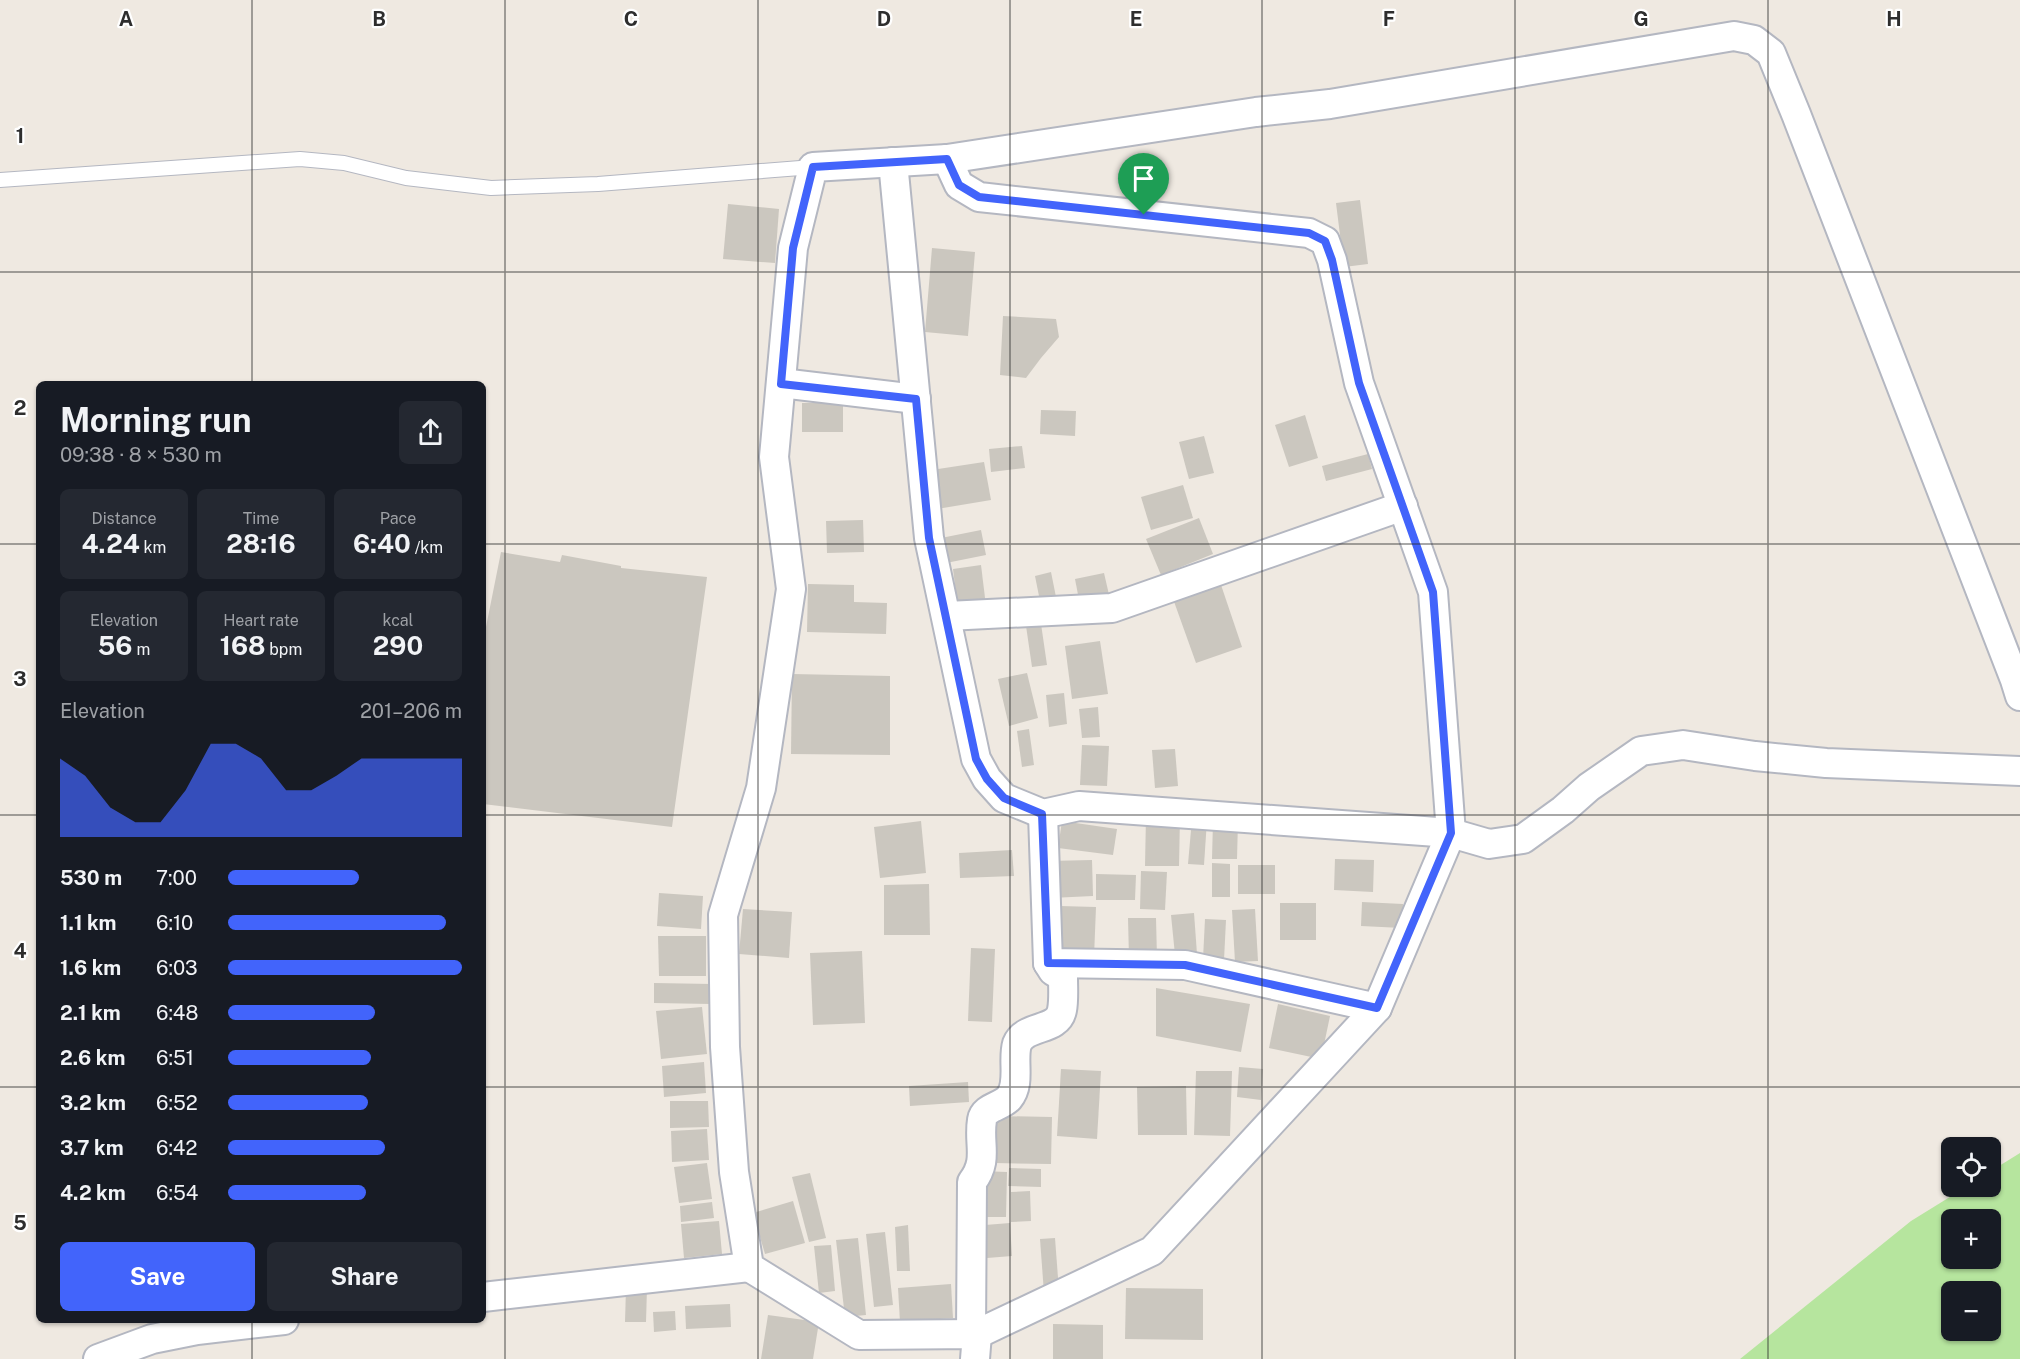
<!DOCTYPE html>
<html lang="en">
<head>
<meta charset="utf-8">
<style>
	body { margin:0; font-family:"Public Sans",sans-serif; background:#242831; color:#f1f3f6; height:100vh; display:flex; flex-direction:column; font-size:22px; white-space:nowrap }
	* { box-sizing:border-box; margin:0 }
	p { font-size:20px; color:#9ea1a6 }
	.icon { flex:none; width:33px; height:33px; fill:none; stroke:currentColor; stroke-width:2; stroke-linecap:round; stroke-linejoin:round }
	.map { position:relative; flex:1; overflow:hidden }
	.sheet { position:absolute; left:36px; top:381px; width:450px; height:942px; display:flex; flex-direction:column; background:#171b24; border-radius:9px; box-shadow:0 2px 4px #0004 }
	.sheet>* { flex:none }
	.controls { position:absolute; left:1941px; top:1137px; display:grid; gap:12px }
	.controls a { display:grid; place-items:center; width:60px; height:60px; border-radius:9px; background:#171b24; box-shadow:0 2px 4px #0004; font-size:30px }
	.pin { position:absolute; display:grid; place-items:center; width:51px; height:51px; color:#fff; margin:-62px -26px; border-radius:50% 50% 50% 0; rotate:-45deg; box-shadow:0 0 6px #0007 }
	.pin .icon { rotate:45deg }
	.round { display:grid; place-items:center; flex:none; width:63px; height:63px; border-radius:9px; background:#242831 }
	.headline { display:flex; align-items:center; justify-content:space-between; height:102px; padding:0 24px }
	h1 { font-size:33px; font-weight:700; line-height:45px }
	.figures { display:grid; grid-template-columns:repeat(3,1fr); gap:9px; height:102px; padding:6px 24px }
	.figures div { display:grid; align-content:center; border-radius:9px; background:#242831; text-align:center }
	.figures b { font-size:26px; font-weight:700 }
	.figures small { font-size:16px; font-weight:400 }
	.figures p { font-size:16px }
	.chart { height:168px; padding:12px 24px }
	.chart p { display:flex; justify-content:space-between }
	.chart svg { width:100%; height:108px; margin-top:6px; fill:#4264fb; opacity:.7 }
	.action { display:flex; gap:12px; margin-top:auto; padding:12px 24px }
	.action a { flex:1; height:69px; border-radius:9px; background:#4264fb; color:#fff; font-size:24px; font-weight:700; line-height:69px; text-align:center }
	.action a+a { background:#242831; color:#f1f3f6 }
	ul { padding:0 24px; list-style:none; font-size:20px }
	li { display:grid; grid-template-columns:96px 72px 1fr; align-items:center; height:45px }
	li i { height:15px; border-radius:8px; background:#4264fb }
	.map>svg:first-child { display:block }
	.green { fill:#b6e59e; fill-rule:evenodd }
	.building { fill:#cbc7bf }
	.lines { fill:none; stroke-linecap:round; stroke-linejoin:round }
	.service-casing { stroke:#b4b7c1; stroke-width:16 }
	.minor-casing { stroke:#b4b7c1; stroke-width:32 }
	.service { stroke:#fff; stroke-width:14 }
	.minor { stroke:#fff; stroke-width:28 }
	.route-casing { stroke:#fff; stroke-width:12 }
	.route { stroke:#4264fb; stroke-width:8 }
	.grid { fill:none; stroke:#2e2e2e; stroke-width:1.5; stroke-opacity:0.55 }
	.grid-label { font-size:20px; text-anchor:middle; font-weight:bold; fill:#2e2e2e; stroke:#fff; stroke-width:4.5; stroke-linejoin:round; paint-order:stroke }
</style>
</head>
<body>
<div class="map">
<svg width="2020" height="1359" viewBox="0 0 2020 1359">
	<rect width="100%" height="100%" fill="#efe9e1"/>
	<path class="green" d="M2020 1153V1359H1740L1911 1221 1966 1187 1990 1186 1991 1171ZM1952 1220H1990V1258H1952ZM1952 1292H1990V1330H1952Z"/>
	<g class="building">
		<path d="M1360 200 1368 264 1344 267 1336 203Z"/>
		<path d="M728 204 779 209 775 263 723 259Z"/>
		<path d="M932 248 975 252 968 336 925 332Z"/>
		<path d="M1003 316 1056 319 1059 337 1041 358 1026 378 1000 375Z"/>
		<rect x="802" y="403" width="41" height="29"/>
		<path d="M1041 410 1076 411 1075 436 1040 434Z"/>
		<path d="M1305 415 1318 458 1289 467 1275 425Z"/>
		<path d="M1204 436 1214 473 1189 479 1179 442Z"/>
		<path d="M1022 446 1025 468 991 472 989 449Z"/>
		<path d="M1368 454 1372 469 1326 481 1322 466Z"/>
		<path d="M984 462 991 500 931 510 925 471Z"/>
		<path d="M1183 485 1193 518 1151 530 1141 497Z"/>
		<path d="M1199 518 1213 554 1161 575 1146 539Z"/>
		<path d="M863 520 864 552 827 553 826 521Z"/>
		<path d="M981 530 986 555 941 564 936 539Z"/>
		<path d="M501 552 560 562 562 555 621 566V568L707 577 672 827 483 804V642Z"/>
		<path d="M981 565 986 606 958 610 953 569Z"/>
		<path d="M1051 572 1057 602 1041 606 1035 576Z"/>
		<path d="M1104 573 1110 599 1080 605 1075 579Z"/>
		<path d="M1219 579 1242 647 1196 663 1172 596Z"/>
		<path d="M808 584 854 585V602L887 603 886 634 807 632Z"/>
		<path d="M1040 617 1047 665 1032 667 1025 619Z"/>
		<path d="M1100 641 1108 694 1072 699 1065 646Z"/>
		<path d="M1027 673 1038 718 1009 726 998 679Z"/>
		<path d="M792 674 890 676V755L791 754Z"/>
		<path d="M1064 693 1067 724 1049 727 1046 695Z"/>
		<path d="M1098 707 1100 737 1082 738 1079 709Z"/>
		<path d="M1029 729 1034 765 1022 767 1017 731Z"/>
		<path d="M1082 745 1109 746 1107 786 1080 785Z"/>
		<path d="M1175 749 1178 786 1155 788 1152 750Z"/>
		<path d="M1146 816 1180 817 1179 866H1145Z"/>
		<path d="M1192 819 1207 820 1204 865 1188 864Z"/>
		<path d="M921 821 926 873 880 878 874 827Z"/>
		<path d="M1062 821 1117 829 1113 855 1058 848Z"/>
		<path d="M1213 821H1238L1237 859H1212Z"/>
		<path d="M1012 850 1014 876 960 878 959 853Z"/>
		<path d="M1335 859 1374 860 1373 892 1334 890Z"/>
		<path d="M1092 860 1093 896 1051 898 1049 861Z"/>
		<path d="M1212 863 1230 864V897H1212Z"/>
		<rect x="1238" y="865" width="37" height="29"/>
		<path d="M1141 871 1167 872 1165 910 1140 909Z"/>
		<path d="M1096 874 1136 875 1135 900H1096Z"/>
		<path d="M929 884 930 935H884V885Z"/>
		<path d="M659 893 703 896 701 929 657 926Z"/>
		<path d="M1362 902 1403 904 1402 928 1361 926Z"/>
		<rect x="1280" y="903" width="36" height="37"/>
		<path d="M1060 906 1096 907 1094 957 1059 955Z"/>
		<path d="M743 909 792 912 789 958 739 954Z"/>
		<path d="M1255 909 1258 961 1235 962 1232 910Z"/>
		<path d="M1194 913 1197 954 1175 955 1171 915Z"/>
		<path d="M1128 918H1156L1157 958H1129Z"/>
		<path d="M1205 919 1226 920 1224 960 1203 959Z"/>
		<path d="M658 936H706V976H659Z"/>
		<path d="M971 948 995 949 992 1022 968 1021Z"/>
		<path d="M862 951 865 1023 813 1025 810 953Z"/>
		<path d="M654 983 712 984 711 1004 654 1003Z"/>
		<path d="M1156 988 1250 1004 1241 1052 1156 1036Z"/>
		<path d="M1278 1004 1330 1016 1321 1059 1269 1048Z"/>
		<path d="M702 1007 707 1054 661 1059 656 1011Z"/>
		<path d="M704 1062 706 1093 664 1097 662 1066Z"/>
		<path d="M1239 1067 1263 1069 1261 1100 1237 1097Z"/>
		<path d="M1061 1069 1101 1071 1097 1139 1057 1136Z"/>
		<path d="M1196 1071H1232L1230 1136 1194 1135Z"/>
		<path d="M968 1082 969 1102 910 1106 909 1086Z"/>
		<path d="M1186 1086 1187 1135H1138L1137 1087Z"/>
		<path d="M670 1101H708L709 1127 670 1128Z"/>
		<path d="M996 1116 1052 1117 1051 1164 995 1163Z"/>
		<path d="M707 1129 709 1160 672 1162 671 1131Z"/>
		<path d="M707 1163 712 1199 679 1203 674 1167Z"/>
		<path d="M1009 1168 1041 1169V1187L1008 1186Z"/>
		<path d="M980 1171 1007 1172 1006 1217H980Z"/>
		<path d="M810 1173 826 1238 809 1242 792 1177Z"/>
		<path d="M1030 1191 1031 1221 1011 1222V1192Z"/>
		<path d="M793 1201 805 1243 765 1254 753 1213Z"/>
		<path d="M712 1202 714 1218 681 1222 680 1206Z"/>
		<path d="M719 1221 722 1254 684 1258 681 1224Z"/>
		<path d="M1010 1223 1012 1256 987 1258 985 1225Z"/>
		<path d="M908 1225 910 1271H897L895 1227Z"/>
		<path d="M885 1232 893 1305 874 1307 866 1234Z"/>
		<path d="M858 1238 866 1315 845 1317 836 1240Z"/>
		<path d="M1055 1238 1059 1291 1044 1293 1040 1239Z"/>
		<path d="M831 1245 835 1291 819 1293 814 1246Z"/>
		<path d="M951 1284 953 1318 900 1322 898 1288Z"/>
		<path d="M626 1288H647L646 1322H625Z"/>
		<path d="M1126 1288 1203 1289V1340L1125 1339Z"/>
		<path d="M730 1304 731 1327 686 1329 685 1306Z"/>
		<path d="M675 1311 676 1330 654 1332 653 1312Z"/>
		<path d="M768 1315 819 1322 813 1359H761Z"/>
		<path d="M1053 1324 1103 1325V1359H1053Z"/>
	</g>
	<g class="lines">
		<g class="service-casing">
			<path id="service" d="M0 180 300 159 344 163 406 178 491 188 598 184 813 167"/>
		</g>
		<g class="minor-casing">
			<g id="minor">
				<path d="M947 159 959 185 979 197 1309 233 1325 241 1332 260 1359 383 1433 592 1451 833 1377 1008 1152 1251 977 1334"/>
				<path d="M893 162 929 538 976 759 987 779 1004 798 1043 814 1079 806 1451 833 1489 844 1523 839 1563 810 1589 787 1641 751 1683 745 1755 756 1826 763 2020 771"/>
				<path d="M781 383 916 399"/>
				<path d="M947 616 1112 608 1403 506"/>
				<path d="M1043 814 1048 963 1185 965 1377 1008"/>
				<path d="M483 1297 749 1267"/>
				<path d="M971 1334 972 1182C989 1160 978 1144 982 1120 984 1107 1001 1107 1009 1098 1021 1084 1012 1060 1017 1044 1025 1024 1058 1032 1062 1010 1064 1000 1063 988 1063 977L1053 971 1048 963"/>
				<path d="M98 1359 152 1339 197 1330 284 1320"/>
				<path d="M975 1359 977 1334 859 1335 749 1267 734 1172 725 1047 723 915 761 788 791 589 774 457 793 248 813 167 947 159 1256 112 1330 104 1734 36 1754 40 1771 53 1796 114 2015 680 2020 696"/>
			</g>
		</g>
		<use href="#service" class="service"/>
		<use href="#minor" class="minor"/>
	</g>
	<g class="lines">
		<g class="route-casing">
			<path id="route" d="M947 159 959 185 979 197 1309 233 1325 241 1332 260 1359 383 1433 592 1451 833 1377 1008 1185 965 1048 963 1042 814 1004 798 987 779 976 759 929 538 916 399 781 384 793 248 813 167Z"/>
		</g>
		<use href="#route" class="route"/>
	</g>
	<path class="grid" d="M252 0V384M505 0V1359M758 0V1359M1010 0V1359M1262 0V1359M1515 0V1359M1768 0V1359M0 272H2020M0 544H39M483 544H2020M0 815H39M483 815H2020M0 1087H39M483 1087H2020M252 1320V1359"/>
	<g class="grid-label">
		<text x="126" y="26">A</text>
		<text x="379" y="26">B</text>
		<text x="631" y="26">C</text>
		<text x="884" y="26">D</text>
		<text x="1136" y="26">E</text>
		<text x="1389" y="26">F</text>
		<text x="1641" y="26">G</text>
		<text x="1894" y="26">H</text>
		<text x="20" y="143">1</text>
		<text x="20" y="415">2</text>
		<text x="20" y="686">3</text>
		<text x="20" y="958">4</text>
		<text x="20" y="1230">5</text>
	</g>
</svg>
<div class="controls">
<a><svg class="icon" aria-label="locate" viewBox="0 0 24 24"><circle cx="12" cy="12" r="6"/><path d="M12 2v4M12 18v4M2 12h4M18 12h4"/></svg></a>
<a>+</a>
<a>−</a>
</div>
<div class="pin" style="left:1144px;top:215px;background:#1e9e55"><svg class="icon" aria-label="arrive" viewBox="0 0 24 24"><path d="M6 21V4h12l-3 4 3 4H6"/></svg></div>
<section class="sheet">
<div class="headline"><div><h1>Morning run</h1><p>09:38 · 8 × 530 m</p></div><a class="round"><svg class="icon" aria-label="share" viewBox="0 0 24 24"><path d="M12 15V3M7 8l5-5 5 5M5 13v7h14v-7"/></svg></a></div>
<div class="figures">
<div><p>Distance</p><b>4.24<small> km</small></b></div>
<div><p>Time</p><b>28:16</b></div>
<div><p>Pace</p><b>6:40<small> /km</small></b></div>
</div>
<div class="figures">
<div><p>Elevation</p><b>56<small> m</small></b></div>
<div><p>Heart rate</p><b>168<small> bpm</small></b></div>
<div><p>kcal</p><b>290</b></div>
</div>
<div class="chart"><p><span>Elevation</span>201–206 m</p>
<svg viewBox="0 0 160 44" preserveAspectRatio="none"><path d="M0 44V12L10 19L20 32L30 38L40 38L50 25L60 6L70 6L80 12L90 25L100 25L110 19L120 12L130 12L140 12L150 12L160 12V44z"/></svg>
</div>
<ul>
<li><b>530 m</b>7:00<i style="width:56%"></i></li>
<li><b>1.1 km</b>6:10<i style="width:93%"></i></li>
<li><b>1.6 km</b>6:03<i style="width:100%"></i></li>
<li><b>2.1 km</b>6:48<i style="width:63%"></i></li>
<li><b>2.6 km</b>6:51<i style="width:61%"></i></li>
<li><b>3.2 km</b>6:52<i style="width:60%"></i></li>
<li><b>3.7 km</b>6:42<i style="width:67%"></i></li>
<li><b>4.2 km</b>6:54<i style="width:59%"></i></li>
</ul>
<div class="action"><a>Save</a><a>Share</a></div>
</section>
</div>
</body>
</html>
